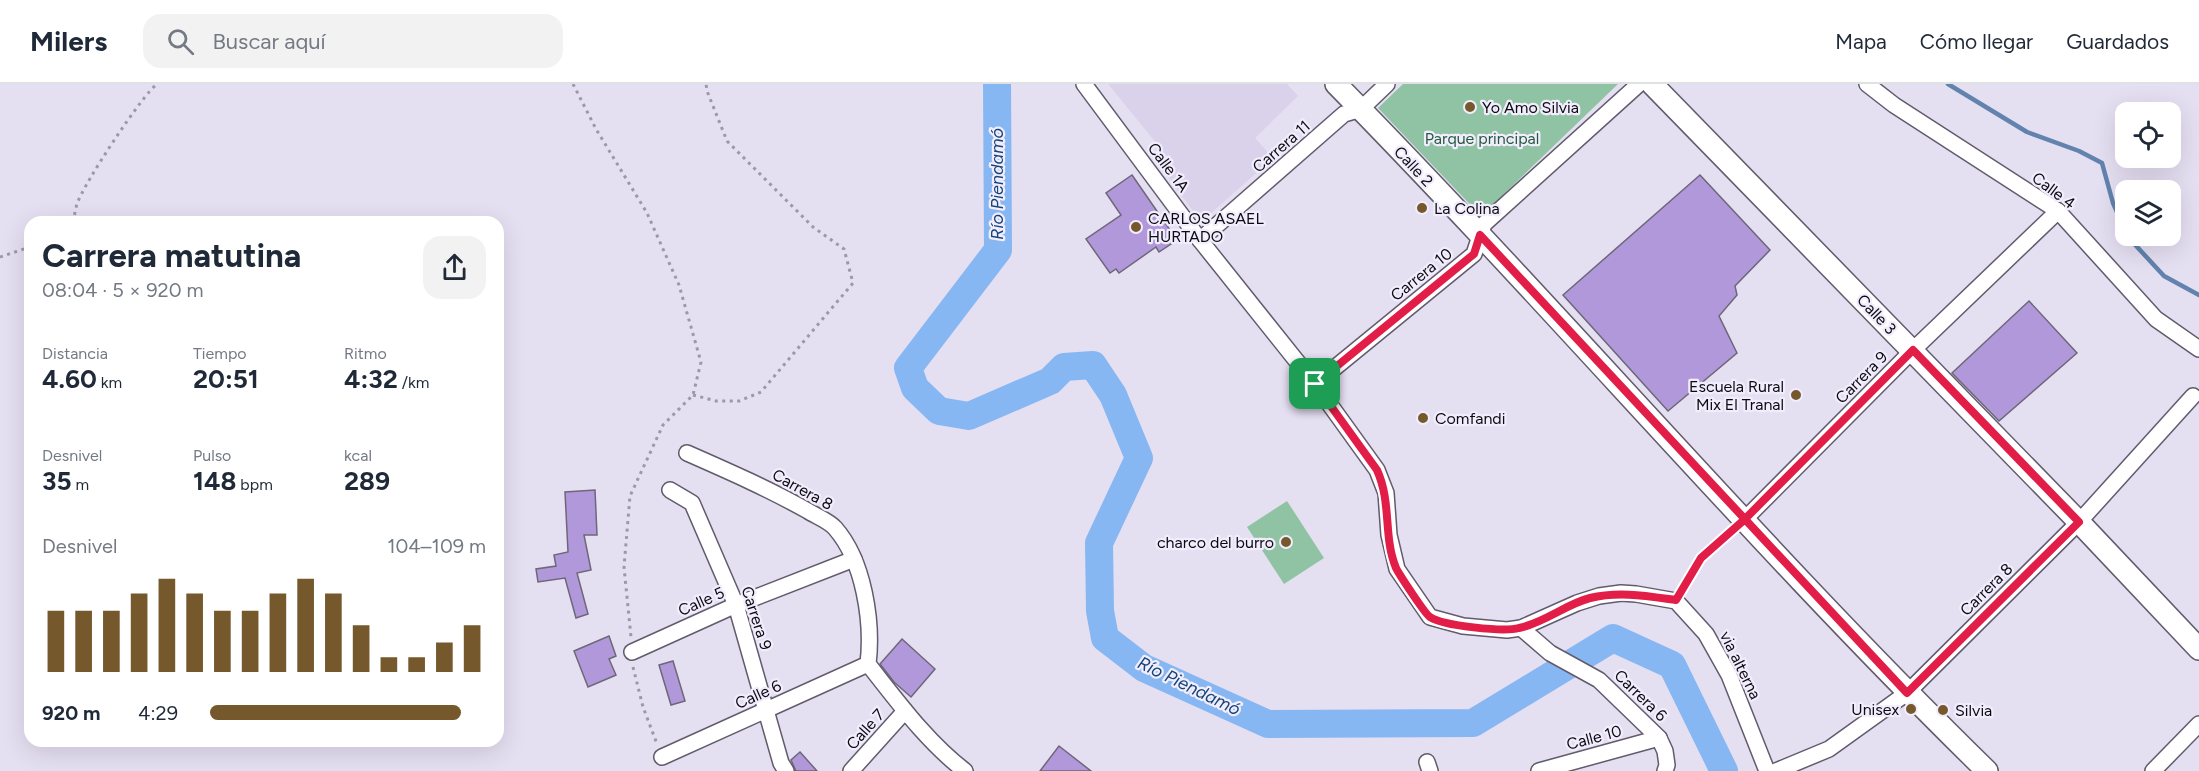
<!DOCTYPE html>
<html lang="es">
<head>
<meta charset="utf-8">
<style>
	body { margin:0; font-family:Figtree,sans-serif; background:#f2f2f3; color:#1f2937; height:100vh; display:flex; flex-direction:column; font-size:22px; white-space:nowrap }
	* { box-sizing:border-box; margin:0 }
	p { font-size:20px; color:#747a83 }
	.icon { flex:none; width:33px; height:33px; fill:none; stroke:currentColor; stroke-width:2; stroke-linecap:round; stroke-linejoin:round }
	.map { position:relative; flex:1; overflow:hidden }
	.panel { position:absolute; left:24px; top:132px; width:480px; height:531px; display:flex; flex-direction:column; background:#fff; border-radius:18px; box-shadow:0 6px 24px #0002 }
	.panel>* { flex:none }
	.fabs { position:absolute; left:2115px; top:18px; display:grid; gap:12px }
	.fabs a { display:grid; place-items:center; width:66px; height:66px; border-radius:12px; background:#fff; box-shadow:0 6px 24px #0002; font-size:30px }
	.pin { position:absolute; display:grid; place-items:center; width:51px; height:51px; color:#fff; margin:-26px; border-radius:12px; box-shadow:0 3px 9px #0006 }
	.round { display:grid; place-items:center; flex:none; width:63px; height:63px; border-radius:18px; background:#f2f2f3 }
	.summary { display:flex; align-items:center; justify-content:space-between; height:102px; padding:0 18px }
	h1 { font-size:33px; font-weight:700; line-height:45px }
	.figures { display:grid; grid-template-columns:repeat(3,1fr); gap:9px; height:102px; padding:6px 18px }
	.figures div { display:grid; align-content:center }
	.figures b { font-size:26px; font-weight:700 }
	.figures small { font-size:16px; font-weight:400 }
	.figures p { font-size:16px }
	.chart { height:168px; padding:12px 18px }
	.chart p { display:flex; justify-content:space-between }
	.chart svg { width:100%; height:108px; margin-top:6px; stroke:#75592c; stroke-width:6 }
	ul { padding:0 18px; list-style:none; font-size:20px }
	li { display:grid; grid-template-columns:96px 72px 1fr; align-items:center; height:45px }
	li i { height:15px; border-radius:8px; background:#75592c }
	header { display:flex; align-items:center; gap:36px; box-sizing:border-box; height:84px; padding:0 30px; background:#fff; border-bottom:2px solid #e0e1e3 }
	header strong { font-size:28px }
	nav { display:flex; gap:33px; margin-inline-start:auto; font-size:21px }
	.search { width:420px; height:54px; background:#f2f2f3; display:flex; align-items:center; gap:15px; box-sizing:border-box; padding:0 21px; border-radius:18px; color:#747a83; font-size:22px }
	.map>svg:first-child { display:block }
	.built { fill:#dad1eb }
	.green { fill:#90c3a3 }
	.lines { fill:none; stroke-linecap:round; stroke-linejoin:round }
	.stream { stroke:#6283ae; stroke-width:4.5 }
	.river { stroke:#87b7f2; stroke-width:28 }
	.building { fill:#b198db; stroke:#6d6778; stroke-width:1.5 }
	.street-casing { stroke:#615b6b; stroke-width:18 }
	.secondary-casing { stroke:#615b6b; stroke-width:24 }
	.path { stroke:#9d98a7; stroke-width:3; stroke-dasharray:3 4.5; stroke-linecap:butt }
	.street { stroke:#fff; stroke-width:15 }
	.secondary { stroke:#fff; stroke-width:21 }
	.route-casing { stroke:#fff; stroke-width:12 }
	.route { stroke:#e11d48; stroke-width:8 }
	.poi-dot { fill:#75592c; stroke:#f2edfd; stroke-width:2 }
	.labels { text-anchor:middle; stroke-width:4.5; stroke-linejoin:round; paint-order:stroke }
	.poi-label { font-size:16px; fill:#0d0b11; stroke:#f2edfd; text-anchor:start }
	.park-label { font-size:16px; fill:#245b3d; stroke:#f2edfd }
	.street-label { font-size:16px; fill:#0d0b11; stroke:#f2edfd }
	.water-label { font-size:18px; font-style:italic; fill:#144479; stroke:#f2edfd }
</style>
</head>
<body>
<header>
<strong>Milers</strong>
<div class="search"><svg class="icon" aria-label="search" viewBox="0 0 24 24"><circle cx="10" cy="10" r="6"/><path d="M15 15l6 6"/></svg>Buscar aquí</div>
<nav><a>Mapa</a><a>Cómo llegar</a><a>Guardados</a></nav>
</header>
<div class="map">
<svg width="2199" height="687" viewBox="0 0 2199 687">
	<rect width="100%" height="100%" fill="#e5dff2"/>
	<path class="built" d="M1108 0H1287L1298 12 1255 54 1273 74 1201 138 1158 79 1167 72Z"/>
	<g class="green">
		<path d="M1403 0H1618L1481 132 1378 24Z"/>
		<path d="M1287 417 1324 474 1284 500 1247 443Z"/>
	</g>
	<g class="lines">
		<g class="stream">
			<path d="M1948 0 2027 48 2079 67 2102 79 2113 119 2126 148"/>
			<path d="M2127 152 2164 192 2199 211"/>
		</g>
		<path class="river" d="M997 0 998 166 908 284 915 304 939 327 969 332 1050 297 1064 283 1093 281 1113 311 1139 374 1099 459 1100 527 1105 554 1144 584 1268 640 1473 639 1613 554 1672 581 1724 687"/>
	</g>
	<g class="building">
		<path d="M1132 91 1177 156 1159 168 1156 163 1119 189 1116 185 1110 189 1086 155 1121 131 1106 109Z"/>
		<path d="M1700 91 1770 166 1735 202 1737 211 1719 232 1737 269 1668 327 1563 211Z"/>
		<path d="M2029 217 2077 269 1999 337 1952 289Z"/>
		<path d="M595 406 597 451H584L591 486 577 489 588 530 576 534 565 494 538 498 536 485 556 482 554 471 568 468 565 408Z"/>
		<path d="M609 552 616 572 609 575 616 591 588 603 574 567Z"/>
		<path d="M902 555 935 585 911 613 894 598 880 580Z"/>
		<path d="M673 577 685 617 671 621 659 581Z"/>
		<path d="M1059 662 1091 687H1040Z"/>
		<path d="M800 668 817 687H796L791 676Z"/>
	</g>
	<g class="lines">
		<g class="street-casing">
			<g id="street">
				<path d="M1084 0 1200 156 1315 300 1377 386 1386 409 1389 451 1397 485 1430 533 1463 542 1507 546 1521 544 1550 569 1599 596 1659 654 1665 667 1667 681 1665 687"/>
				<path d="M1867 0 1894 21 2058 127 2156 235 2199 265"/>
				<path d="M1200 156 1344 30 1361 25 1387 0"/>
				<path d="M1315 300 1474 170 1484 140 1639 0"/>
				<path d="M687 369C728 387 769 405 808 427 816 432 829 437 835 444 864 477 873 538 868 580 898 618 927 658 965 687"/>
				<path d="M670 406 692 419 736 521 781 679 786 687"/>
				<path d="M1744 436 1913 266 2058 127"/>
				<path d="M1521 544 1577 519 1599 512 1621 509 1636 510 1676 517 1706 550 1729 591 1767 687"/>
				<path d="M632 568 736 521 854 475"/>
				<path d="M662 673 868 580"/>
				<path d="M1427 678 1430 687"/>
				<path d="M851 687 905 627"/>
				<path d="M1539 687 1659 654"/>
				<path d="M1776 687 1829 665 1907 609 2079 438 2193 312"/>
				<path d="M2153 687 2199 640"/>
			</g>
		</g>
		<g class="secondary-casing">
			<g id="secondary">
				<path d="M1336 0C1557 225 1761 466 1987 687"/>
				<path d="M1652 0 2079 438 2199 565"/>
			</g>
		</g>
		<g class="path">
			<path d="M573 0 596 45 647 129 679 201 701 278 693 311 663 341 630 412 624 483 631 553"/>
			<path d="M72 138C75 132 75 126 77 120 83 101 142 11 157 0"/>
			<path d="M0 173 30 163"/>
			<path d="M693 311 716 317H739L761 308 853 199 844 165 813 143 727 57 707 7 706 0"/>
			<path d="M1683 506 1701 475 1731 448"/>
			<path d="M633 583 643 623 657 660"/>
		</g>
		<use href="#street" class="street"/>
		<use href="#secondary" class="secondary"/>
	</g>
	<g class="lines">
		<g class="route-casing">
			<path id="route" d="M1315 300 1377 386C1392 419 1383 453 1396 484 1399 490 1425 530 1430 533 1443 542 1504 548 1519 544 1544 539 1566 520 1590 514 1619 507 1647 512 1676 516L1701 474 1744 436 1913 266 2079 438 1907 609 1480 151 1474 170 1315 300"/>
		</g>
		<use href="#route" class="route"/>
	</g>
	<g class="poi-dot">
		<circle cx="1470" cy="23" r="6"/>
		<circle cx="1422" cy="124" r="6"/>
		<circle cx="1136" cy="143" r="6"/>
		<circle cx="1796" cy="311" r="6"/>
		<circle cx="1423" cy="334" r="6"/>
		<circle cx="1286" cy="458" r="6"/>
		<circle cx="1911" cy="625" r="6"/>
		<circle cx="1943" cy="626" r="6"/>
	</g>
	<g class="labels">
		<g class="poi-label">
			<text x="1482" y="29">Yo Amo Silvia</text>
			<text x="1434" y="130">La Colina</text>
			<text x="1148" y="140">CARLOS ASAEL<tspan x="1148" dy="18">HURTADO</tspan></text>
			<text x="1784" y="308" text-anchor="end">Escuela Rural<tspan x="1784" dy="18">Mix El Tranal</tspan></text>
			<text x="1435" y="340">Comfandi</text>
			<text x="1274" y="464" text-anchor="end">charco del burro</text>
			<text x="1899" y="631" text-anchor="end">Unisex</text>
			<text x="1955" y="632">Silvia</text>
		</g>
		<g class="park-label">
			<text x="1482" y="60">Parque principal</text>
		</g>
		<g class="street-label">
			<text transform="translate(1281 62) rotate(-41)" y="6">Carrera 11</text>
			<text transform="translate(1414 82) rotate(47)" y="6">Calle 2</text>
			<text transform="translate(1169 83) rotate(53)" y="6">Calle 1A</text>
			<text transform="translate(2054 106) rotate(37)" y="6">Calle 4</text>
			<text transform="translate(1421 190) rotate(-39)" y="6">Carrera 10</text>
			<text transform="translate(1877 230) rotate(46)" y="6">Calle 3</text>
			<text transform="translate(1861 293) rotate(-45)" y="6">Carrera 9</text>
			<text transform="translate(803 405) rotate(29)" y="6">Carrera 8</text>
			<text transform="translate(1986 505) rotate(-45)" y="6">Carrera 8</text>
			<text transform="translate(701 517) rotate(-24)" y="6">Calle 5</text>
			<text transform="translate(757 534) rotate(72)" y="6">Carrera 9</text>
			<text transform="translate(1741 581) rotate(64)" y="6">via alterna</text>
			<text transform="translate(758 610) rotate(-24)" y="6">Calle 6</text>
			<text transform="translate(1641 611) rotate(44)" y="6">Carrera 6</text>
			<text transform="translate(865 645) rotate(-48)" y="6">Calle 7</text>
			<text transform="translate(1594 653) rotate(-15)" y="6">Calle 10</text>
		</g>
		<g class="water-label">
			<text transform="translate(997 100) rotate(-90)" y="6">Río Piendamó</text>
			<text transform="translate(1189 602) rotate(26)" y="6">Río Piendamó</text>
		</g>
	</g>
</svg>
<div class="fabs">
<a><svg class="icon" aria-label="locate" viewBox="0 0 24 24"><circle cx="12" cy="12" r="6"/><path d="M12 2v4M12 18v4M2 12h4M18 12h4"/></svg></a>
<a><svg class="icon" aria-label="layers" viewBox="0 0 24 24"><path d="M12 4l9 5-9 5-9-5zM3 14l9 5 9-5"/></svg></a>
</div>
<div class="pin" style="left:1315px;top:300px;background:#1e9e55"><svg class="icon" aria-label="arrive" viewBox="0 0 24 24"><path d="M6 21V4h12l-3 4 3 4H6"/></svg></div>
<section class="panel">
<div class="summary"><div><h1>Carrera matutina</h1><p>08:04 · 5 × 920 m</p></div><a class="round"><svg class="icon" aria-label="share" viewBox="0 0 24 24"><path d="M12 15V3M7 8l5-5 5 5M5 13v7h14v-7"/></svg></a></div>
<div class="figures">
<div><p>Distancia</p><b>4.60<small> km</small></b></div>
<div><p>Tiempo</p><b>20:51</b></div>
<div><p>Ritmo</p><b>4:32<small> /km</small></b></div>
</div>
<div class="figures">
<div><p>Desnivel</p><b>35<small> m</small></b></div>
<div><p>Pulso</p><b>148<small> bpm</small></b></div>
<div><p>kcal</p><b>289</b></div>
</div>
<div class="chart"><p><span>Desnivel</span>104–109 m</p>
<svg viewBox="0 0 160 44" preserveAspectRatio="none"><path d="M5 44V19M15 44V19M25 44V19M35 44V12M45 44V6M55 44V12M65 44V19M75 44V19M85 44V12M95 44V6M105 44V12M115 44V25M125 44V38M135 44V38M145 44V32M155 44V25"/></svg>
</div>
<ul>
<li><b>920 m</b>4:29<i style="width:91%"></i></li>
</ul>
</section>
</div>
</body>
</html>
